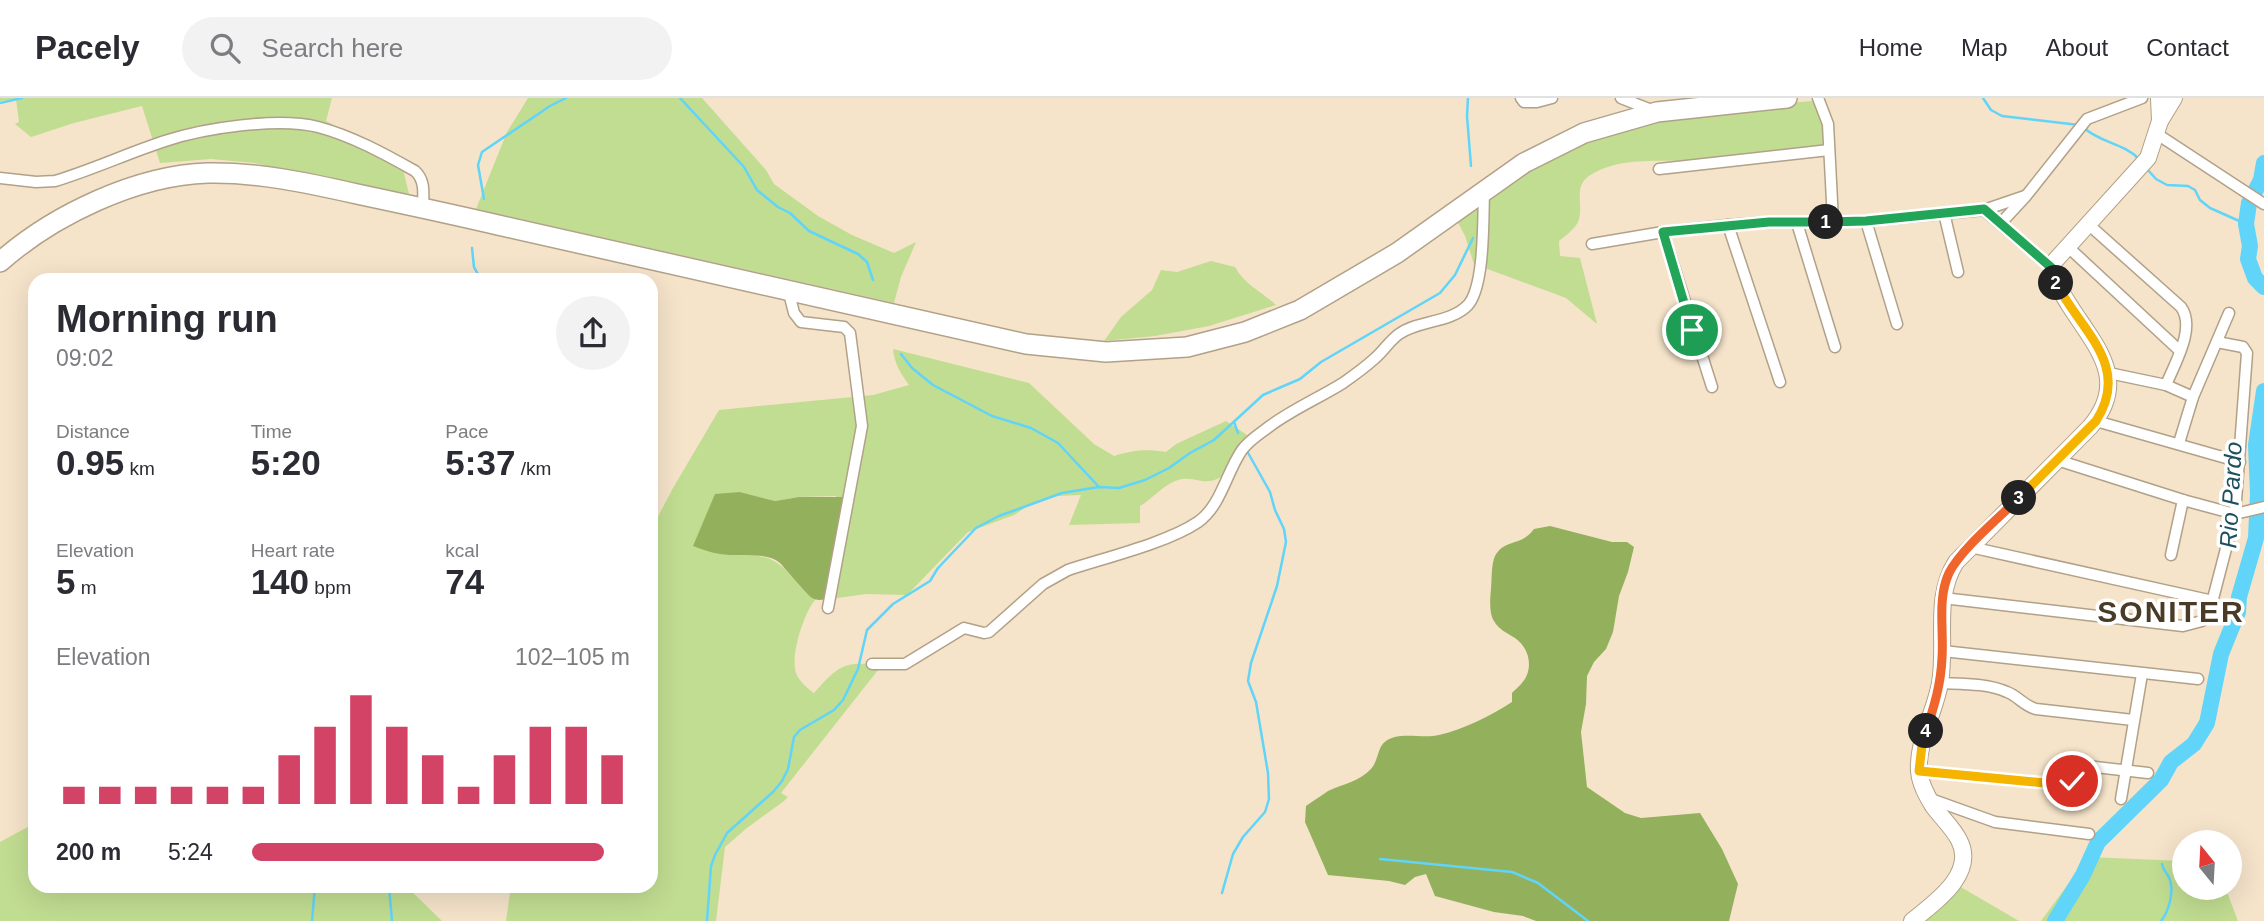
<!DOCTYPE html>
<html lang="en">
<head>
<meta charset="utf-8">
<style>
	body { margin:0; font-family:Arial,sans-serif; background:#f2f2f3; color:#2b2b33; height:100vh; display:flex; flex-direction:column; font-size:26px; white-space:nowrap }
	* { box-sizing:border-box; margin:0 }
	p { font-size:23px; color:#7c7c81 }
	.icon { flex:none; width:38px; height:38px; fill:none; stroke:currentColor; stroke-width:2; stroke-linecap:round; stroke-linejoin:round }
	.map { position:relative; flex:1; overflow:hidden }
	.panel { position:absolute; left:28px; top:175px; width:630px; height:620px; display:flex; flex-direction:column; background:#fff; border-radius:21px; box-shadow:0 7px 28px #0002 }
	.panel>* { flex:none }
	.needle { width:46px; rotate:342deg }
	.tools { position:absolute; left:2172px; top:732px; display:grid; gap:14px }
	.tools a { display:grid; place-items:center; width:70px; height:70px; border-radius:50%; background:#fff; box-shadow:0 7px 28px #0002; font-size:35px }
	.pin { position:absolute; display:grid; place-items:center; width:60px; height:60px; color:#fff; margin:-30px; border:4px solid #fff; border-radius:50%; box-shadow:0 2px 7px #0007 }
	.km { position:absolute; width:35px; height:35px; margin:-18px; border-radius:50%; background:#222; color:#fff; font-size:19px; line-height:35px; text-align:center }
	.round { display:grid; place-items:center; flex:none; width:74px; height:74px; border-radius:37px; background:#f2f2f3 }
	.headline { display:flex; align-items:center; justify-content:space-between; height:119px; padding:0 28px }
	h1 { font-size:38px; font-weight:800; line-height:52px }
	.metrics { display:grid; grid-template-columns:repeat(3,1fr); gap:10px; height:119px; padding:7px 28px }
	.metrics div { display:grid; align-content:center }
	.metrics b { font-size:35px; font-weight:800 }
	.metrics small { font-size:19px; font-weight:400 }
	.metrics p { font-size:19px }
	.chart { height:196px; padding:14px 28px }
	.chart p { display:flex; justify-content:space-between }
	.chart svg { width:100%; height:126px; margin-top:7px; stroke:#d34365; stroke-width:6 }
	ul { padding:0 28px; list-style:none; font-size:23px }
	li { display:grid; grid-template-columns:112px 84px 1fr; align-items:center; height:52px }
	li i { height:18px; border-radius:9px; background:#d34365 }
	header { display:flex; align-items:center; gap:42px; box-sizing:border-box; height:98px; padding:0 35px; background:#fff; border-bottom:2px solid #e1e1e2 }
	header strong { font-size:33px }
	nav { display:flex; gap:38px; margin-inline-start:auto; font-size:24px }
	.search { width:490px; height:63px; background:#f2f2f3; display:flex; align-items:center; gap:18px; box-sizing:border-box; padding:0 24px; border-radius:38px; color:#7c7c81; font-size:26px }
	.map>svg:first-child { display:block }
	.green { fill:#c1dd91 }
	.forest { fill:#93b05c }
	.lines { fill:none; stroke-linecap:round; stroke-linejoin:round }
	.stream { stroke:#60d4f9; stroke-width:2.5 }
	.river { stroke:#60d4f9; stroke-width:16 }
	.street-casing { stroke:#b1a188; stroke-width:13 }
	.secondary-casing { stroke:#b1a188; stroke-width:18 }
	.highway-casing { stroke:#b1a188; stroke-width:22 }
	.street { stroke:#fff; stroke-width:10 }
	.secondary { stroke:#fff; stroke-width:16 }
	.highway { stroke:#fff; stroke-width:19 }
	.split-1-casing { stroke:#fff; stroke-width:14 }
	.split-2-casing { stroke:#fff; stroke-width:14 }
	.split-3-casing { stroke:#fff; stroke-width:14 }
	.split-4-casing { stroke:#fff; stroke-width:14 }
	.split-5-casing { stroke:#fff; stroke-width:14 }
	.split-1 { stroke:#22a559; stroke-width:9 }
	.split-2 { stroke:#22a559; stroke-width:9 }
	.split-3 { stroke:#f5b400; stroke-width:9 }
	.split-4 { stroke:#f0652b; stroke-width:9 }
	.split-5 { stroke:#f5b400; stroke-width:9 }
	.labels { text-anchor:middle; stroke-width:7; stroke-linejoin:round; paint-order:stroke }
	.water-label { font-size:24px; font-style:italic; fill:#1e505f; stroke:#fff }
	.district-label { font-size:30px; font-weight:bold; letter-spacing:2px; fill:#493b26; stroke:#fff }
</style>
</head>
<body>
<header>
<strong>Pacely</strong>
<div class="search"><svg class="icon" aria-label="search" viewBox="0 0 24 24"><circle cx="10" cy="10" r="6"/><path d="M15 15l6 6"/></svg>Search here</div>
<nav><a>Home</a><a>Map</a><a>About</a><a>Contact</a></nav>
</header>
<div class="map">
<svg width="2264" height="823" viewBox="0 0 2264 823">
	<rect width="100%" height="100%" fill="#f5e4ca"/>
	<g class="green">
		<path d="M0 0H332L326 23 401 63 409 96 254 65 211 61 160 65 142 8 74 25 31 39 15 26 19 24 16 1 0 3Z"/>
		<path d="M528 0H702L766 72 774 86 818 118 852 137 894 155 916 144 901 179 894 205 476 111 507 34Z"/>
		<path d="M1812 3 1823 22 1825 47C1786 51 1747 56 1708 61 1671 66 1625 56 1592 76 1571 88 1585 106 1578 124 1575 131 1565 138 1559 143L1560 158 1580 160 1597 226 1566 200 1474 166 1465 138 1452 113 1534 59 1683 14Z"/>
		<path d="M1211 163 1235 169C1244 186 1262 194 1276 207L1209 228 1155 238 1104 243 1121 219 1152 192 1161 172 1177 174Z"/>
		<path d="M893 251 1029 285 1094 346 1114 358C1133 352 1147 351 1166 354L1176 346 1226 323 1247 337C1238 357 1230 386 1202 383 1192 381 1185 379 1175 383 1161 389 1152 401 1140 408V425L1069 427 1081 397 1057 398 1031 406 1014 417 968 434 907 497 866 496 830 501 836 398 799 399 775 403 740 394 759 458C788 463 793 487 815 502 804 515 790 558 796 575 799 583 807 590 814 595 839 567 843 563 882 567L781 695 788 699 784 703 747 730 725 749 716 823H506L511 788H651V432L673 390 719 312 873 297 909 287C901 276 894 265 893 251Z"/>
		<path d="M35 725V788H406L442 823H0V744Z"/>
		<path d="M2088 759 2184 763V789H2225L2238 823H2041Z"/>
		<path d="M1959 788 2019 823H1919Z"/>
	</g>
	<g class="forest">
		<path d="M740 394 775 403 799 399H844L830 501C825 501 818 503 814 501 808 499 786 471 780 465 766 453 738 459 720 456 711 455 702 451 693 448L715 396Z"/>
		<path d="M1550 428 1612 444H1627L1634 449 1628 474 1619 498 1613 534 1606 551 1594 564 1587 578 1586 606 1581 634 1587 689 1625 715 1641 720 1700 715 1722 751 1738 786 1729 823H1536L1523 818 1494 814 1435 798 1426 776 1415 779 1405 787 1389 783 1328 777 1305 724 1306 708C1313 703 1321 698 1328 693 1343 686 1360 683 1371 671 1379 662 1377 649 1386 643 1399 633 1423 641 1439 637 1465 631 1490 618 1512 604V595C1517 590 1523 585 1526 579 1533 565 1527 548 1515 540 1507 535 1498 531 1494 523 1489 515 1490 500 1491 491 1492 481 1491 467 1495 458 1505 440 1521 449 1534 431Z"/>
	</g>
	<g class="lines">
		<g class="stream">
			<path d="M680 0 744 69 757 92 778 109 790 115 809 133 858 156 867 164 873 182"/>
			<path d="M1468 0 1467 18 1471 68"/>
			<path d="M1983 0 1991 12 2002 18 2079 27"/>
			<path d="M0 5 22 0"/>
			<path d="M2084 30C2101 45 2123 45 2139 61"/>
			<path d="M2147 71 2156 81 2167 87 2188 88 2195 92 2200 102 2210 110 2246 126"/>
			<path d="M484 101 478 67 482 54 550 8 566 0"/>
			<path d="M472 150 474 169 481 182"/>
			<path d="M901 256 912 270 933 287 992 318 1031 330 1058 345 1099 389"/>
			<path d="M1234 324 1238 335"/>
			<path d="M1380 761 1512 774 1538 785 1588 823"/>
			<path d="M389 788 392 823"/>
			<path d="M1222 795 1233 756 1243 739 1265 714 1269 701 1268 675 1256 604 1248 583 1251 565 1277 488 1286 444 1284 431 1275 412 1270 394 1247 353"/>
			<path d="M312 823 315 788"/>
			<path d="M707 823 711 768 715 757 727 735 773 694 782 683 788 671 794 639 800 632 834 612 843 602 858 571 867 532 893 506 930 483 938 470 976 430 999 418 1062 395 1099 389 1119 390 1145 382 1169 370 1190 355 1214 342 1263 297 1300 281 1321 264 1440 195 1455 177 1473 140"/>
			<path d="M2161 823C2169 813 2174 794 2170 782 2168 775 2163 773 2162 766"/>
		</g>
		<g class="river">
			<path d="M2264 65 2261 82 2249 105 2246 126 2250 148 2248 161 2255 180 2264 189"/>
			<path d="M2055 823 2083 777 2098 744 2161 682 2171 664 2194 646 2207 625 2221 556 2238 514 2239 499 2256 440 2258 396 2256 347 2264 293"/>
		</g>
		<g class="street-casing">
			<g id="street">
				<path d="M1521 0 1524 4H1537L1552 0"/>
				<path d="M1621 0 1654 13"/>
				<path d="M1818 0 1828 26 1833 123"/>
				<path d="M2157 36 2264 106"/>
				<path d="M1659 71 1829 52"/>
				<path d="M0 80 36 84 55 83C92 72 128 55 165 43 204 30 278 19 318 29 352 38 385 56 415 73 426 83 423 97 423 110"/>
				<path d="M1984 112 2025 98"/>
				<path d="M1944 115 1958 174"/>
				<path d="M1866 123 1897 226"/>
				<path d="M1797 125 1835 249"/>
				<path d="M2001 125 2026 98 2087 21 2142 0"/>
				<path d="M2088 126 2181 209C2196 230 2175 265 2166 287"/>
				<path d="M1728 127 1780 284"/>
				<path d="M1663 134 1712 289"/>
				<path d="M1592 146 1663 134 1728 127 1769 124 1866 123 1984 112 2053 171"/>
				<path d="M2067 148 2180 253"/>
				<path d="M788 191 794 215 801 224 844 229 850 235 862 328 828 510"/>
				<path d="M2217 244 2243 249 2247 255 2235 416 2264 409"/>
				<path d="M2109 275 2166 287 2193 299"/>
				<path d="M2096 323 2240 364"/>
				<path d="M2179 345 2193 299 2229 215"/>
				<path d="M1970 449 2213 503"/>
				<path d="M2171 457 2183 402"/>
				<path d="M1943 500 2183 528 2202 523 2209 516 2235 416 2183 402 2057 362"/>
				<path d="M1943 553 2198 581"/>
				<path d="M872 566H905L964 530 984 535 989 534 1043 486 1068 472C1104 460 1167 445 1198 424 1221 408 1226 375 1242 352 1249 342 1261 335 1270 328 1293 311 1319 300 1343 285 1353 278 1364 270 1373 262 1383 254 1389 243 1399 236 1419 222 1451 225 1468 207 1485 188 1483 119 1484 93"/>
				<path d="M1940 585C1962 586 1987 585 2007 594 2018 598 2024 608 2036 611L2133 622"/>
				<path d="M1919 673 2066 687 2071 685 2073 671 2078 667 2148 675"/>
				<path d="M1928 700 1995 724 2089 736"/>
				<path d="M2121 701 2142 576"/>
			</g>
		</g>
		<g class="secondary-casing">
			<g id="secondary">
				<path d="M2160 23 2174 0"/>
				<path d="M1912 823C1934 805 1977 776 1959 742 1953 730 1941 719 1933 708 1927 698 1920 686 1919 673 1917 643 1935 614 1940 585 1947 544 1933 500 1956 464L2090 329C2131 281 2094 247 2068 205 2060 192 2052 180 2053 165L2148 60 2160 23 2159 0"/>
			</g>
		</g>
		<g class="highway-casing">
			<path id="highway" d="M0 164C53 117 137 77 208 75 258 74 308 85 357 96 404 106 451 116 498 127 674 166 850 205 1026 246L1106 254 1187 249 1245 234 1300 212 1397 155 1524 65 1584 35 1657 14 1787 0"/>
		</g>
		<use href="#street" class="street"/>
		<use href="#secondary" class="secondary"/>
		<use href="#highway" class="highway"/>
	</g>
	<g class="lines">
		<g class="split-1-casing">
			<path id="split-1" d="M1692 232 1663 134 1769 124H1826"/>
		</g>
		<g class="split-2-casing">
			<path id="split-2" d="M1826 124 1866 123 1984 111 2053 171 2056 185"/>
		</g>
		<g class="split-3-casing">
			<path id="split-3" d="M2019 400 2096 323C2132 267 2080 232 2056 185"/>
		</g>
		<g class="split-4-casing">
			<path id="split-4" d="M1926 633C1934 609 1941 586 1942 560 1944 532 1937 501 1949 475 1961 451 1999 420 2019 400"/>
		</g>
		<g class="split-5-casing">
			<path id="split-5" d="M1926 633 1922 647 1919 673 2066 687 2072 683"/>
		</g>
		<use href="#split-1" class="split-1"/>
		<use href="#split-2" class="split-2"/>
		<use href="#split-3" class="split-3"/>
		<use href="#split-4" class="split-4"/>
		<use href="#split-5" class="split-5"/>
	</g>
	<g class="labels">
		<g class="water-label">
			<text transform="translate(2231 397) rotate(-87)" y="8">Rio Pardo</text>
		</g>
		<g class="district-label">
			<text x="2171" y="524">SONITER</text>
		</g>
	</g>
</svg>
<div class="tools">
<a><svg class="needle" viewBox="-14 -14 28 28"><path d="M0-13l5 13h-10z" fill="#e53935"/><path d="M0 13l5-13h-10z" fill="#7c7c81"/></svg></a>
</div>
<div class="pin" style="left:1692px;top:232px;background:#1e9e55"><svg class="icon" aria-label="arrive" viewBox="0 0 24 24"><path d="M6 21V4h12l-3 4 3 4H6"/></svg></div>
<div class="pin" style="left:2072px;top:683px;background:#d93025"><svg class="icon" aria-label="check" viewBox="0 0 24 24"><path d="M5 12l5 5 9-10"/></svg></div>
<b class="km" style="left:1826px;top:124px">1</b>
<b class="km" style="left:2056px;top:185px">2</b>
<b class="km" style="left:2019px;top:400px">3</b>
<b class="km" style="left:1926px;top:633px">4</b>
<section class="panel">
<div class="headline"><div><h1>Morning run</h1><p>09:02</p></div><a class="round"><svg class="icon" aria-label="share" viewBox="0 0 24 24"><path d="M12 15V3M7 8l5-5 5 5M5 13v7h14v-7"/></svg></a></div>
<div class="metrics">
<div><p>Distance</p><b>0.95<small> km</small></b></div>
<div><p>Time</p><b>5:20</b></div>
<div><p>Pace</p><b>5:37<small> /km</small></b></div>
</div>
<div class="metrics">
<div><p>Elevation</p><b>5<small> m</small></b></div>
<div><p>Heart rate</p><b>140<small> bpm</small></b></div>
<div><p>kcal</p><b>74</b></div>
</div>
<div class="chart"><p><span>Elevation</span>102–105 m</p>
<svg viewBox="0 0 160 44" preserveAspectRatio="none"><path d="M5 44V38M15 44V38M25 44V38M35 44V38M45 44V38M55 44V38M65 44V27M75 44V17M85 44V6M95 44V17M105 44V27M115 44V38M125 44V27M135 44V17M145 44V17M155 44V27"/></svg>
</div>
<ul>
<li><b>200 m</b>5:24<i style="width:93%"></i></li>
</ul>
</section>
</div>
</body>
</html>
